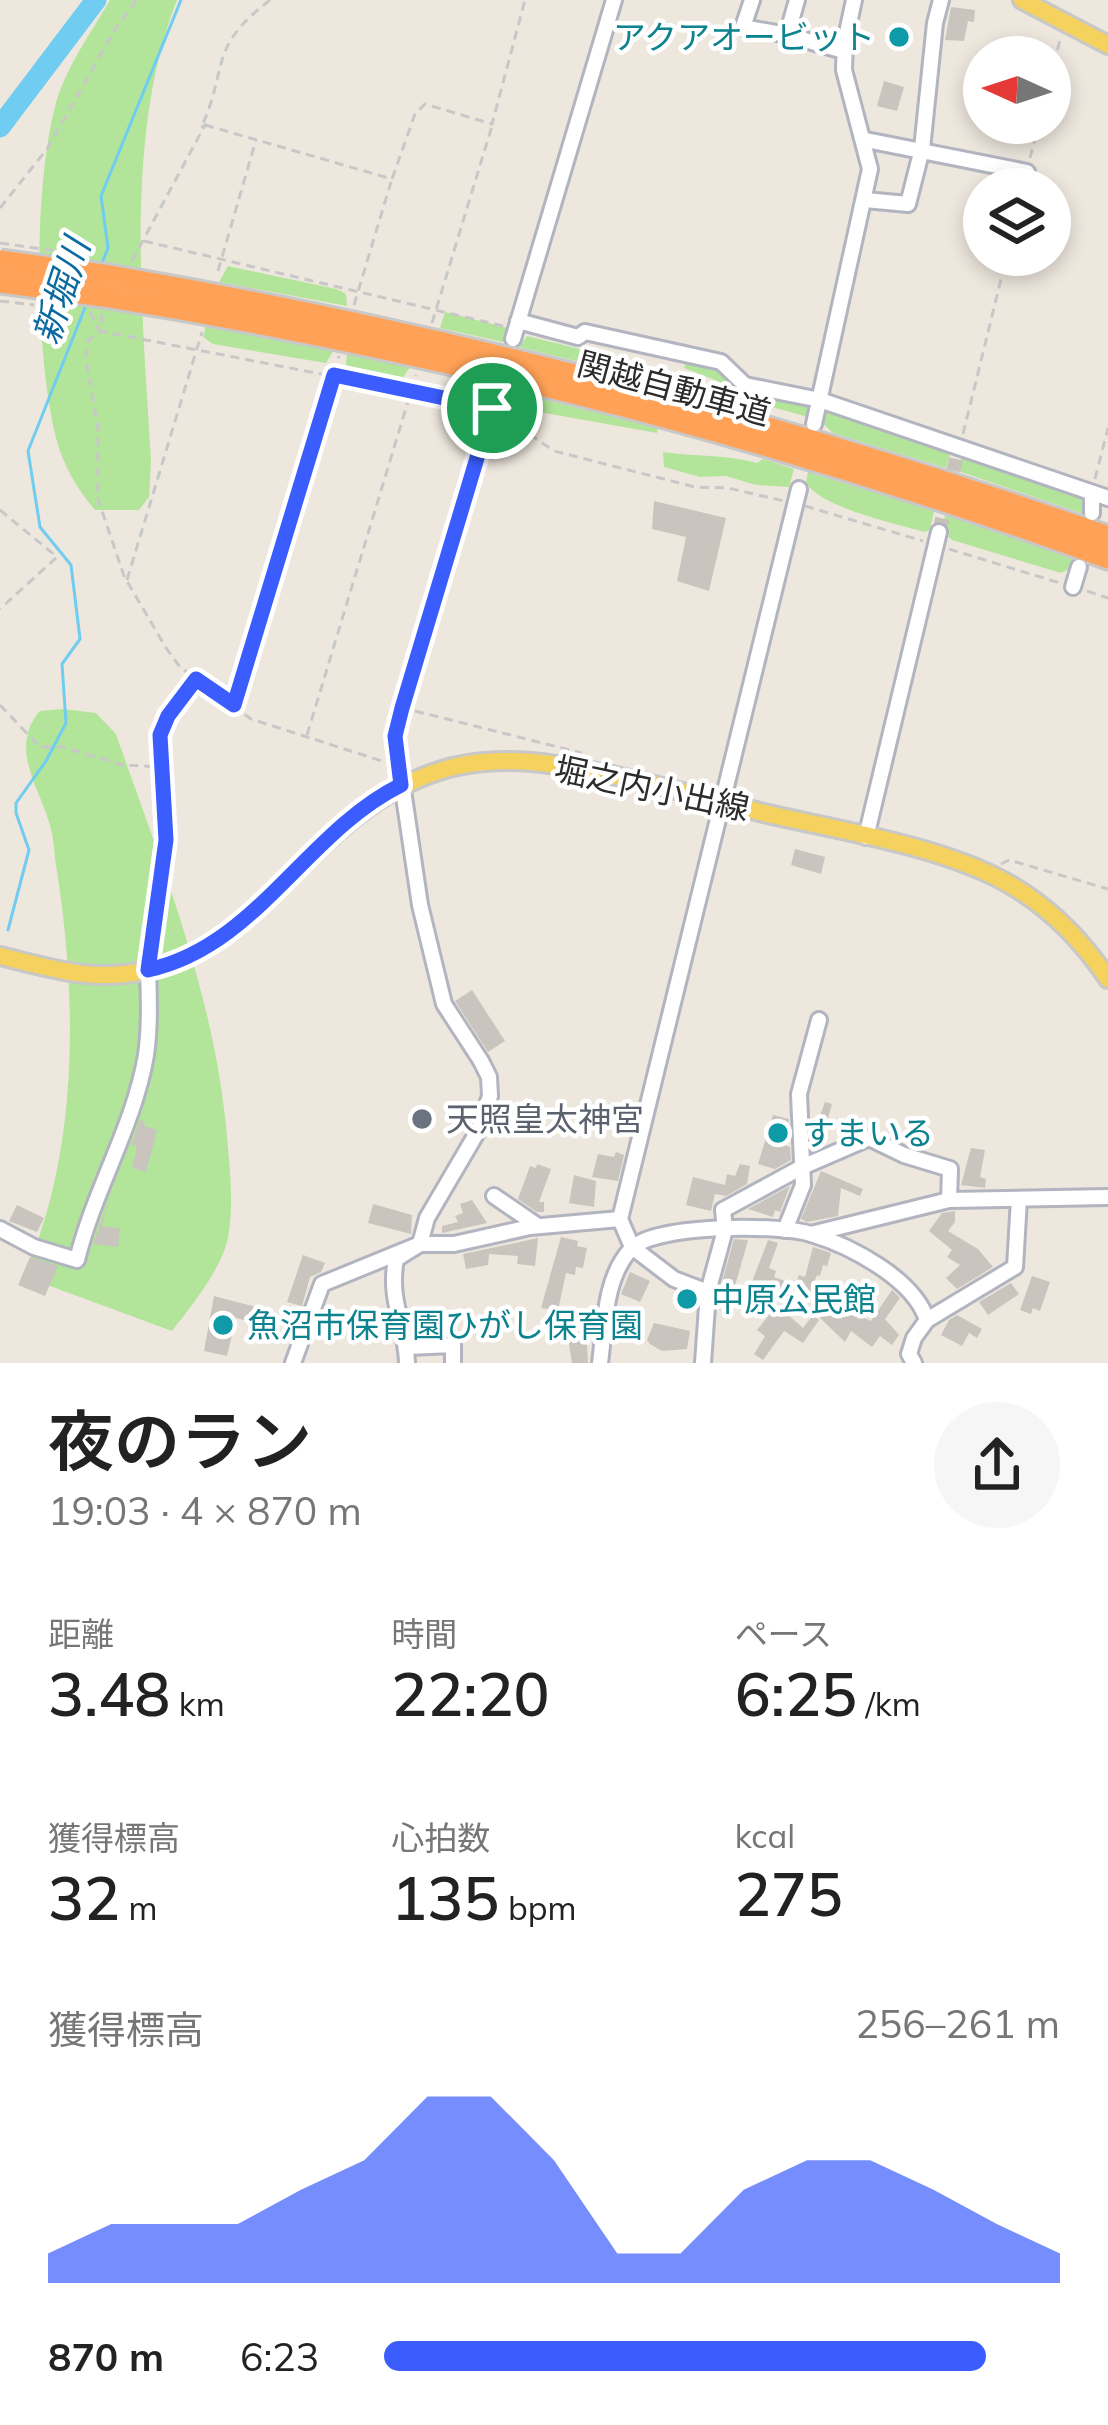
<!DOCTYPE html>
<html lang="ja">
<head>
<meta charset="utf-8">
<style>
	body { margin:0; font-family:Mulish,"Noto Sans JP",sans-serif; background:#f6f6f6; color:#222; height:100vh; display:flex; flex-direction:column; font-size:45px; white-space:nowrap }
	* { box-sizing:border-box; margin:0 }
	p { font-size:39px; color:#767676 }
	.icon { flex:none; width:66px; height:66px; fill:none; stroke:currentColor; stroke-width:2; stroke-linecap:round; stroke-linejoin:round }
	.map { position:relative; height:1363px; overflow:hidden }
	.drawer { display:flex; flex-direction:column; background:#fff; flex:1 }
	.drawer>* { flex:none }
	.needle { width:78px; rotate:273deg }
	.controls { position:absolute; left:963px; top:36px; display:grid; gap:24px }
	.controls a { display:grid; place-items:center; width:108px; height:108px; border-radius:50%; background:#fff; box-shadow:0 6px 18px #0003; font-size:60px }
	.pin { position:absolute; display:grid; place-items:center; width:102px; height:102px; color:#fff; margin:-51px; border:6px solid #fff; border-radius:50%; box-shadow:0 3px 12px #0007 }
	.round { display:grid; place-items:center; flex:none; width:126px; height:126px; border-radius:63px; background:#f6f6f6 }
	.summary { display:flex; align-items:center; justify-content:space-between; height:204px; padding:0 48px }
	h1 { font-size:66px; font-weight:600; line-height:90px }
	.figures { display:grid; grid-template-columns:repeat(3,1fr); gap:18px; height:204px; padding:12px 48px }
	.figures div { display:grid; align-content:center }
	.figures b { font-size:60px; font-weight:600 }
	.figures small { font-size:33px; font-weight:400 }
	.figures p { font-size:33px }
	.chart { height:336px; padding:24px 48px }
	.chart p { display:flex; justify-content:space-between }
	.chart svg { width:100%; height:216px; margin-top:12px; fill:#3b5dfd; opacity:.7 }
	ul { padding:0 48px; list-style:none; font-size:39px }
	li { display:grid; grid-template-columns:192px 144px 1fr; align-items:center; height:90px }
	li i { height:30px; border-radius:15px; background:#3b5dfd }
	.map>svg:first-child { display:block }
	.green { fill:#b2e59a }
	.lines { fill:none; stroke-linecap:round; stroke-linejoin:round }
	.stream { stroke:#70cdf1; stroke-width:3 }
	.river { stroke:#70cdf1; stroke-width:21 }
	.building { fill:#c9c4bd }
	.minor-tunnel { stroke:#c7c2ba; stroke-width:14; stroke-dasharray:14 7; stroke-linecap:butt }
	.minor-casing { stroke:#b2b4c0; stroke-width:20 }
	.major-casing { stroke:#c8c8c8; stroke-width:22 }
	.highway-casing { stroke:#c8c8c8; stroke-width:27 }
	.path { stroke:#c8c8c8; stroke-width:3; stroke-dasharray:9 6; stroke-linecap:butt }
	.minor { stroke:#fff; stroke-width:14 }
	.major { stroke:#f4d25d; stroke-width:16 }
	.highway { stroke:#ffa258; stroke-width:21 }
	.highway-bridge-casing { stroke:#c8c8c8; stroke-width:27; stroke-linecap:butt }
	.highway-bridge { stroke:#ffa258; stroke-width:21 }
	.route-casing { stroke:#fff; stroke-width:24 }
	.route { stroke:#3b5dfd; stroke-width:15 }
	.culture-dot { fill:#0f9aa8; stroke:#fff; stroke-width:4.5 }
	.worship-dot { fill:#6b7280; stroke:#fff; stroke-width:4.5 }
	.labels { text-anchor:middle; stroke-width:9; stroke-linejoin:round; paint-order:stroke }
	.culture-label { font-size:33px; fill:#0d838f; stroke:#fff; text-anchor:start }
	.street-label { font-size:33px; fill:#2c2c2c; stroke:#fff }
	.worship-label { font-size:33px; fill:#5b616d; stroke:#fff; text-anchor:start }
	.water-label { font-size:36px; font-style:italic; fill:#0b6ba1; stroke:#fff }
</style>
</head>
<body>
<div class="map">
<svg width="1108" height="1363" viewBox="0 0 1108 1363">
	<rect width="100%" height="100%" fill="#eee7de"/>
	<g class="green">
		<path d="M110 0H177C123 137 143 315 151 461L149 497 139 510H95C77 489 63 465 56 438 35 352 33 192 55 107 64 70 91 33 110 0Z"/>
		<path d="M228 266 336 289 346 294 347 306 219 282Z"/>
		<path d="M445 312 508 328 503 342 440 328Z"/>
		<path d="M206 325 334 350 326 363 213 344 203 337Z"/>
		<path d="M527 336 596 353 670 379 669 384 519 347Z"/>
		<path d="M347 353V354L410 367 402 379 358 372 346 365Z"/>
		<path d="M687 358 712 363 744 386 810 405 808 417 743 399 718 381 684 368Z"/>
		<path d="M506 390 658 428 657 433 517 408 506 399Z"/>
		<path d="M827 410 952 447 946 468 833 433 821 422Z"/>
		<path d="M663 452C695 457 726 454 757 463L763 459 794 469 789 487 756 485 726 476 700 477 664 467Z"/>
		<path d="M962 455 1081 492 1087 500 1084 514 958 471Z"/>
		<path d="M808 472 934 511 930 530 924 532C895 523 820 508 806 482Z"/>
		<path d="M945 515 1074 558 1071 568 1061 573 952 540 942 531Z"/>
		<path d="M63 709 96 713 116 734C162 866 215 996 227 1137 230 1170 234 1205 228 1238 221 1270 192 1305 172 1331L50 1286 27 1269C80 1143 77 992 55 859 54 847 53 834 49 822 38 786 9 746 40 711Z"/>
	</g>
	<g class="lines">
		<g class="stream">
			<path d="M102 263 108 248 101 196 181 0"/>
			<path d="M8 930 29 850 16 813V803L46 761 66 723 62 664 80 639 71 565 40 527 28 451 86 305"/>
		</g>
		<path class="river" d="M0 127 96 0"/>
	</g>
	<g class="building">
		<path d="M951 7 975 10 974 22 968 21 964 41 945 40Z"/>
		<path d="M884 81 904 87 897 111 877 106Z"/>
		<path d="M654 501 726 518 709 591 677 581 686 537 652 529Z"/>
		<path d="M795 849 825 857 821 874 791 865Z"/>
		<path d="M472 990 505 1041 488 1052 455 1001Z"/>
		<path d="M825 1102 832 1104 828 1118 833 1120 830 1129 825 1127 819 1147 813 1150 812 1126 816 1127Z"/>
		<path d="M773 1115 789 1119 784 1145 790 1147 791 1160 775 1169 758 1164Z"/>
		<path d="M140 1120 145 1122 144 1126 157 1130 146 1172 132 1168 137 1147 131 1145Z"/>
		<path d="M971 1148 985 1150 980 1177 986 1179 985 1188 961 1185Z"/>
		<path d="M616 1152 624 1155 618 1181 592 1177 598 1154 614 1157Z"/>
		<path d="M537 1164 551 1169 539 1202H544V1212H537L518 1199 530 1166 536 1168Z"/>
		<path d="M740 1164 750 1166 747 1184 726 1196 715 1194 711 1211 686 1205 693 1177 725 1185 727 1174 735 1176Z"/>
		<path d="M821 1171 863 1189 860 1196 841 1188 838 1216 807 1222 801 1219Z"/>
		<path d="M574 1175 596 1181 594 1207 569 1203Z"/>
		<path d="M790 1186 780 1212 775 1210 773 1217 748 1209Z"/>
		<path d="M109 1200 102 1226 120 1228 118 1247 93 1244Z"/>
		<path d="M472 1200 487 1223 442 1233V1226L458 1222 455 1216 463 1213 460 1204Z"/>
		<path d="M373 1204 412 1215 411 1234 368 1223Z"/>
		<path d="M17 1205 44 1218 37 1232 9 1221Z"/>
		<path d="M955 1211V1222L948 1231 978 1249 993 1267 957 1289 946 1278 960 1265 947 1257 952 1250 929 1231 942 1213Z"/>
		<path d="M561 1237 578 1241 577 1246 587 1248 583 1268 576 1267 575 1275 566 1273 558 1310 541 1308Z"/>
		<path d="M538 1238 535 1266 517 1264 518 1256 489 1254 488 1265 466 1269 463 1254Z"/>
		<path d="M734 1239 748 1240 735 1286 722 1282Z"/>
		<path d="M768 1240 778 1243 769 1268 776 1271 774 1277 788 1282 780 1303 750 1287Z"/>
		<path d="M813 1247 831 1253 827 1266 823 1265 820 1276 817 1275 810 1293 795 1287 799 1275 805 1277Z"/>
		<path d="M303 1255 325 1263 321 1272 310 1277 302 1306 287 1302Z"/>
		<path d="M30 1257 58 1266 45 1296 18 1285Z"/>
		<path d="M630 1272 650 1281 640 1302 621 1294Z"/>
		<path d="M1032 1276 1050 1282 1040 1311 1033 1308 1031 1314 1020 1310Z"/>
		<path d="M1011 1283 1019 1294 988 1315 979 1302Z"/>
		<path d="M892 1290 900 1298 885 1319 899 1335 892 1345 880 1336 872 1347 851 1331 845 1342 815 1313 824 1301 839 1315 843 1308 871 1321Z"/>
		<path d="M214 1296 279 1313 275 1328 236 1318 227 1356 204 1351Z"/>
		<path d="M777 1305 803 1328 813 1315 819 1320 803 1343 784 1331 763 1360 754 1354 765 1336 757 1330Z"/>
		<path d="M957 1315 982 1329 977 1338 969 1333 962 1346 941 1335 949 1320Z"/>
		<path d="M560 1322 586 1326 588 1363H572L568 1337 557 1334Z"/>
		<path d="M654 1323 690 1331 687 1349 662 1351 650 1344 647 1340Z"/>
	</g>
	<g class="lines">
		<path class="minor-tunnel" d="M939 532 956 459"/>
		<g class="minor-casing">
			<g id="minor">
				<path d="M752 0 743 27 787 35"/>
				<path d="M797 0 787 35 844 51"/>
				<path d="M866 140 1027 172"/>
				<path d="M865 200 908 204 922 149 935 23 941 0"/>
				<path d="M518 321 578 337 585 332 721 362 745 385 820 400 1108 498"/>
				<path d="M513 339 614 0"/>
				<path d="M814 424 870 169 844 70 845 42 854 0"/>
				<path d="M1092 493V513"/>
				<path d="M1073 587 1079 567"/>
				<path d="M866 837 939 532"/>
				<path d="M494 1196 538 1226"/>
				<path d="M0 1229 34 1247 77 1260C94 1190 134 1126 146 1055 150 1027 149 998 148 970"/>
				<path d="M785 1230 803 1185 799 1094 819 1020"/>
				<path d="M811 1234 949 1200 1108 1197"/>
				<path d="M708 1292 725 1230 723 1210 802 1167 869 1138 904 1155 950 1169 949 1200"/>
				<path d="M927 1320 1015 1267 1019 1199"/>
				<path d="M407 1347 453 1345V1363"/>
				<path d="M293 1363 322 1284 420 1244H454L530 1227 620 1219"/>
				<path d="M407 1363C406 1323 388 1302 396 1259L420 1244 427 1218 478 1131 490 1096 489 1077 481 1061 444 1004 420 905 395 736 496 394"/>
				<path d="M600 1363C605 1326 604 1278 631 1249 654 1224 779 1224 811 1234 851 1246 914 1279 927 1320L914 1338 909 1354 914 1363"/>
				<path d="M703 1363 708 1292 674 1279 632 1247 620 1219 799 489"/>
			</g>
		</g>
		<g class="major-casing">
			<g id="major">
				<path d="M1022 0 1108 45"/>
				<path d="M0 956C41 966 83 979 125 974 261 958 308 813 439 771 474 759 519 759 556 765 627 775 698 797 768 814 838 830 932 845 996 877 1042 900 1079 936 1108 979"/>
			</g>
		</g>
		<g class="highway-casing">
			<g id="highway">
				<path d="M110 276C450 334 783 423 1108 537"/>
				<path d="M103 296C445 351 783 439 1108 558"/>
			</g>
		</g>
		<g class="path">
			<path d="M1050 79 1061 36"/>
			<path d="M205 125 392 179 415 114 425 104 492 124 525 0"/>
			<path d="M1030 158 1039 123"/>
			<path d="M0 208 47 149 117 26 137 0"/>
			<path d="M144 241 503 326"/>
			<path d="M0 243 84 255"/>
			<path d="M132 261 205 125 201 128C229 67 207 48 270 0"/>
			<path d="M218 271 256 140"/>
			<path d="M0 301 34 305"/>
			<path d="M354 305 391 182"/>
			<path d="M90 312 100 331 87 342 86 358 98 429V499L124 576 166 648 180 667 251 719 385 762"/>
			<path d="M102 314 100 331 480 405"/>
			<path d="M432 323 492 126"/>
			<path d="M505 417 554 451 695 487 728 488 784 501"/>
			<path d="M963 434 1007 255"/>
			<path d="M1095 479 1108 428"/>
			<path d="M805 506 923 541"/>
			<path d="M0 510 57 557 0 609"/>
			<path d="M949 549 1060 583"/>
			<path d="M127 580 202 332"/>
			<path d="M1087 591 1108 598"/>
			<path d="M234 703 339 356"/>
			<path d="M0 705 40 747H63L122 765 163 767"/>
			<path d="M415 711 582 753"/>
			<path d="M307 735 416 375"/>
			<path d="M1001 864 1009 860 1108 889"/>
			<path d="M150 953 166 840 160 735 168 715 195 681"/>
		</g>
		<use href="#minor" class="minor"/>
		<use href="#major" class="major"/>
		<use href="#highway" class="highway"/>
		<g class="highway-bridge-casing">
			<g id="highway-bridge">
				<path d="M0 261 110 276"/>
				<path d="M0 282 103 296"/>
			</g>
		</g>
		<use href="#highway-bridge" class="highway-bridge"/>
	</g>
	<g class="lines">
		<g class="route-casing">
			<path id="route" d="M334 375 492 408 402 708 395 736 401 785C306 832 256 947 148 970L166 840 160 735 168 716 196 679 234 705Z"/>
		</g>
		<use href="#route" class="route"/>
	</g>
	<g class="culture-dot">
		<circle cx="899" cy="37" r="12"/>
		<circle cx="778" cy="1133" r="12"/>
		<circle cx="687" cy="1299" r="12"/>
		<circle cx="223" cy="1325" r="12"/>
	</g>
	<circle class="worship-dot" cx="422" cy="1119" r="12"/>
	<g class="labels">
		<g class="culture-label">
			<text x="875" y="49" text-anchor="end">アクアオービット</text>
			<text x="802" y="1145">すまいる</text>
			<text x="711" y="1311">中原公民館</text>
			<text x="247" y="1337">魚沼市保育園ひがし保育園</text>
		</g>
		<g class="street-label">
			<text transform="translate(674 388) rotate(15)" y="12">関越自動車道</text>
			<text transform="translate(652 788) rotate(12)" y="12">堀之内小出線</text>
		</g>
		<g class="worship-label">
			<text x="446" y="1131">天照皇太神宮</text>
		</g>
		<g class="water-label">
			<text transform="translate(61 291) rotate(-72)" y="13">新堀川</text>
		</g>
	</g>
</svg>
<div class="controls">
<a><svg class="needle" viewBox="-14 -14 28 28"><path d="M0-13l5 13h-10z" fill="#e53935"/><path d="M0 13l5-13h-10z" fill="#767676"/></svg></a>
<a><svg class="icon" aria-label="layers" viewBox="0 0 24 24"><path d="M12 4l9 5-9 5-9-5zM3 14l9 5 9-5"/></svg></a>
</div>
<div class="pin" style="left:492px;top:408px;background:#1e9e55"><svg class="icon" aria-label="arrive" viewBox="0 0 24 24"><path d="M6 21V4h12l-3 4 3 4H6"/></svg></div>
</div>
<section class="drawer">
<div class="summary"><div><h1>夜のラン</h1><p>19:03 · 4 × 870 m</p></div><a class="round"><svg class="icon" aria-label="share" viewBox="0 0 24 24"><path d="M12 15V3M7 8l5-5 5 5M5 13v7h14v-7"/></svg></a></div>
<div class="figures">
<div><p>距離</p><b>3.48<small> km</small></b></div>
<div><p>時間</p><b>22:20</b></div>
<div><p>ペース</p><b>6:25<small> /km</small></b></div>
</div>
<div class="figures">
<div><p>獲得標高</p><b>32<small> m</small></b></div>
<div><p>心拍数</p><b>135<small> bpm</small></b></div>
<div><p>kcal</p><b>275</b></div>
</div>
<div class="chart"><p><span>獲得標高</span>256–261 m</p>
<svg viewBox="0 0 160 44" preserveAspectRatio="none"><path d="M0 44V38L10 32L20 32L30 32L40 25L50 19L60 6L70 6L80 19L90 38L100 38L110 25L120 19L130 19L140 25L150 32L160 38V44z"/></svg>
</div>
<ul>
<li><b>870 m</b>6:23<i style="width:89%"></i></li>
</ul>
</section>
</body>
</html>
